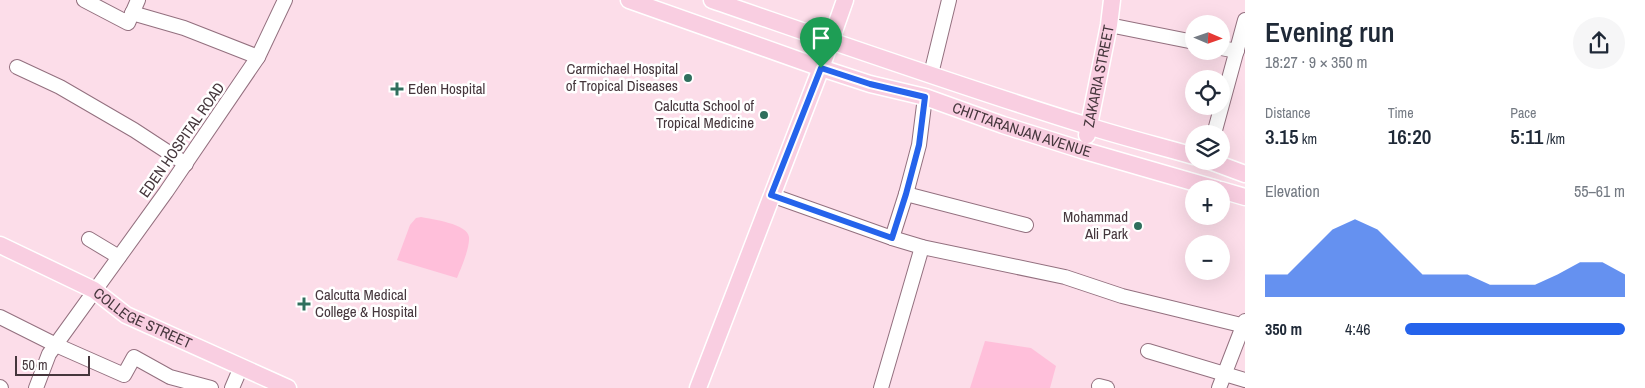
<!DOCTYPE html>
<html lang="en">
<head>
<meta charset="utf-8">
<style>
	body { margin:0; font-family:"Archivo Narrow",sans-serif; background:#f6f6f7; color:#1f2937; height:100vh; display:flex; flex-direction:column; font-size:19px; white-space:nowrap }
	* { box-sizing:border-box; margin:0 }
	p { font-size:16px; color:#747a83 }
	.icon { flex:none; width:28px; height:28px; fill:none; stroke:currentColor; stroke-width:2; stroke-linecap:round; stroke-linejoin:round }
	.map { position:relative; flex:1; overflow:hidden }
	.details { display:flex; flex-direction:column; background:#fff; width:400px }
	.details>* { flex:none }
	.needle { width:32px; rotate:92deg }
	.tools { position:absolute; left:1185px; top:15px; display:grid; gap:10px }
	.tools a { display:grid; place-items:center; width:45px; height:45px; border-radius:50%; background:#fff; box-shadow:0 5px 20px #0002; font-size:25px }
	.scale { position:absolute; left:15px; bottom:12px; width:75px; box-sizing:border-box; padding-left:5px; border:2px solid #45363c; border-top:0; font-size:14px; line-height:18px; white-space:nowrap; color:#45363c; -webkit-text-stroke:4px #fff; paint-order:stroke }
	.pin { position:absolute; display:grid; place-items:center; width:42px; height:42px; color:#fff; margin:-51px -21px; border-radius:50% 50% 50% 0; rotate:-45deg; box-shadow:0 0 5px #0007 }
	.pin .icon { rotate:45deg }
	.round { display:grid; place-items:center; flex:none; width:52px; height:52px; border-radius:26px; background:#f6f6f7 }
	.head { display:flex; align-items:center; justify-content:space-between; height:85px; padding:0 20px }
	h1 { font-size:28px; font-weight:600; line-height:38px }
	.figures { display:grid; grid-template-columns:repeat(3,1fr); gap:8px; height:85px; padding:5px 20px }
	.figures div { display:grid; align-content:center }
	.figures b { font-size:21px; font-weight:600 }
	.figures small { font-size:14px; font-weight:400 }
	.figures p { font-size:14px }
	.chart { height:140px; padding:10px 20px }
	.chart p { display:flex; justify-content:space-between }
	.chart svg { width:100%; height:90px; margin-top:5px; fill:#2563eb; opacity:.7 }
	ul { padding:0 20px; list-style:none; font-size:16px }
	li { display:grid; grid-template-columns:80px 60px 1fr; align-items:center; height:38px }
	li i { height:12px; border-radius:6px; background:#2563eb }
	main { display:flex; flex:1; min-height:0 }
	.map>svg:first-child { display:block }
	.green { fill:#ffbfda }
	.lines { fill:none; stroke-linecap:round; stroke-linejoin:round }
	.minor-casing { stroke:#93707f; stroke-width:16 }
	.major-casing { stroke:#fff; stroke-width:19 }
	.minor { stroke:#fff; stroke-width:14 }
	.major { stroke:#f9cee1; stroke-width:16 }
	.route-casing { stroke:#fff; stroke-width:10 }
	.route { stroke:#2563eb; stroke-width:6 }
	.poi-dot { fill:#2f6f5d; stroke:#fff; stroke-width:2 }
	.labels { text-anchor:middle; stroke-width:5; stroke-linejoin:round; paint-order:stroke }
	.poi-label { font-size:15px; fill:#45363c; stroke:#fff; text-anchor:end }
	.street-label { font-size:15px; fill:#45363c; stroke:#fff }
</style>
</head>
<body>
<main>
<div class="map">
<svg width="1245" height="388" viewBox="0 0 1245 388">
	<rect width="100%" height="100%" fill="#fcdde9"/>
	<g class="green">
		<path d="M421 217C432 219 468 224 469 237 470 248 461 268 457 278L397 260 410 225 416 218Z"/>
		<path d="M985 341 1031 348 1056 366 1050 388H970Z"/>
	</g>
	<g class="lines">
		<g class="minor-casing">
			<g id="minor">
				<path d="M84 0 128 23 138 0"/>
				<path d="M132 13 184 28 258 57"/>
				<path d="M1109 25 1194 42"/>
				<path d="M1221 48 1237 51"/>
				<path d="M17 67 60 87 134 130 186 164"/>
				<path d="M931 74 949 0"/>
				<path d="M1214 134 1245 20"/>
				<path d="M906 194 919 145 925 97"/>
				<path d="M771 195 892 238 922 247 1065 277 1122 296 1245 326"/>
				<path d="M892 238 906 194 1026 225"/>
				<path d="M89 239 119 257"/>
				<path d="M0 317 56 345 124 375 134 357 170 377 211 388"/>
				<path d="M1148 351 1245 380"/>
				<path d="M1099 386 1107 388"/>
				<path d="M0 387 1 388"/>
				<path d="M36 388 49 354 166 192 258 57 285 0"/>
				<path d="M232 388 241 367"/>
				<path d="M881 388 922 247"/>
				<path d="M1219 388 1245 321"/>
			</g>
		</g>
		<g class="major-casing">
			<g id="major">
				<path id="s1" d="M629 0 821 68 870 84 925 97 1003 125 1082 150 1217 189"/>
				<path d="M712 0C837 43 962 87 1088 126 1123 137 1159 146 1194 156"/>
				<path id="s2" d="M1087 135 1109 25 1112 0"/>
				<path d="M1210 161 1245 174"/>
				<path d="M1221 190 1245 197"/>
				<path id="s3" d="M0 245 94 290 126 315 288 388"/>
				<path d="M698 388 821 68 845 0"/>
			</g>
		</g>
		<use href="#minor" class="minor"/>
		<use href="#major" class="major"/>
	</g>
	<g class="lines">
		<g class="route-casing">
			<path id="route" d="M821 68 870 84 925 97 919 145 906 194 892 238 771 195Z"/>
		</g>
		<use href="#route" class="route"/>
	</g>
	<g class="poi-dot">
		<circle cx="688" cy="78" r="5"/>
		<path d="M394.5 81.5h5v5h5v5h-5v5h-5v-5h-5v-5h5z"/>
		<circle cx="764" cy="115" r="5"/>
		<circle cx="1138" cy="226" r="5"/>
		<path d="M301.5 296.5h5v5h5v5h-5v5h-5v-5h-5v-5h5z"/>
	</g>
	<g class="labels">
		<g class="poi-label">
			<text x="678" y="74">Carmichael Hospital<tspan x="678" dy="17">of Tropical Diseases</tspan></text>
			<text x="408" y="94" text-anchor="start">Eden Hospital</text>
			<text x="754" y="111">Calcutta School of<tspan x="754" dy="17">Tropical Medicine</tspan></text>
			<text x="1128" y="222">Mohammad<tspan x="1128" dy="17">Ali Park</tspan></text>
			<text x="315" y="300" text-anchor="start">Calcutta Medical<tspan x="315" dy="17">College &amp; Hospital</tspan></text>
		</g>
		<g class="street-label">
			<text dy="5" stroke="none"><textPath href="#s2" startOffset="60">ZAKARIA STREET</textPath></text>
			<text dy="5" stroke="none"><textPath href="#s1" startOffset="414">CHITTARANJAN AVENUE</textPath></text>
			<text transform="translate(182 140) rotate(-55)" y="5">EDEN HOSPITAL ROAD</text>
			<text dy="5" stroke="none"><textPath href="#s3" startOffset="161">COLLEGE STREET</textPath></text>
		</g>
	</g>
</svg>
<div class="tools">
<a><svg class="needle" viewBox="-14 -14 28 28"><path d="M0-13l5 13h-10z" fill="#e53935"/><path d="M0 13l5-13h-10z" fill="#747a83"/></svg></a>
<a><svg class="icon" aria-label="locate" viewBox="0 0 24 24"><circle cx="12" cy="12" r="6"/><path d="M12 2v4M12 18v4M2 12h4M18 12h4"/></svg></a>
<a><svg class="icon" aria-label="layers" viewBox="0 0 24 24"><path d="M12 4l9 5-9 5-9-5zM3 14l9 5 9-5"/></svg></a>
<a>+</a>
<a>−</a>
</div>
<div class="scale">50 m</div>
<div class="pin" style="left:821px;top:68px;background:#1e9e55"><svg class="icon" aria-label="arrive" viewBox="0 0 24 24"><path d="M6 21V4h12l-3 4 3 4H6"/></svg></div>
</div>
<section class="details">
<div class="head"><div><h1>Evening run</h1><p>18:27 · 9 × 350 m</p></div><a class="round"><svg class="icon" aria-label="share" viewBox="0 0 24 24"><path d="M12 15V3M7 8l5-5 5 5M5 13v7h14v-7"/></svg></a></div>
<div class="figures">
<div><p>Distance</p><b>3.15<small> km</small></b></div>
<div><p>Time</p><b>16:20</b></div>
<div><p>Pace</p><b>5:11<small> /km</small></b></div>
</div>
<div class="chart"><p><span>Elevation</span>55–61 m</p>
<svg viewBox="0 0 160 44" preserveAspectRatio="none"><path d="M0 44V33L10 33L20 22L30 11L40 6L50 11L60 22L70 33L80 33L90 33L100 38L110 38L120 38L130 33L140 27L150 27L160 33V44z"/></svg>
</div>
<ul>
<li><b>350 m</b>4:46<i style="width:100%"></i></li>
</ul>
</section>
</main>
</body>
</html>
